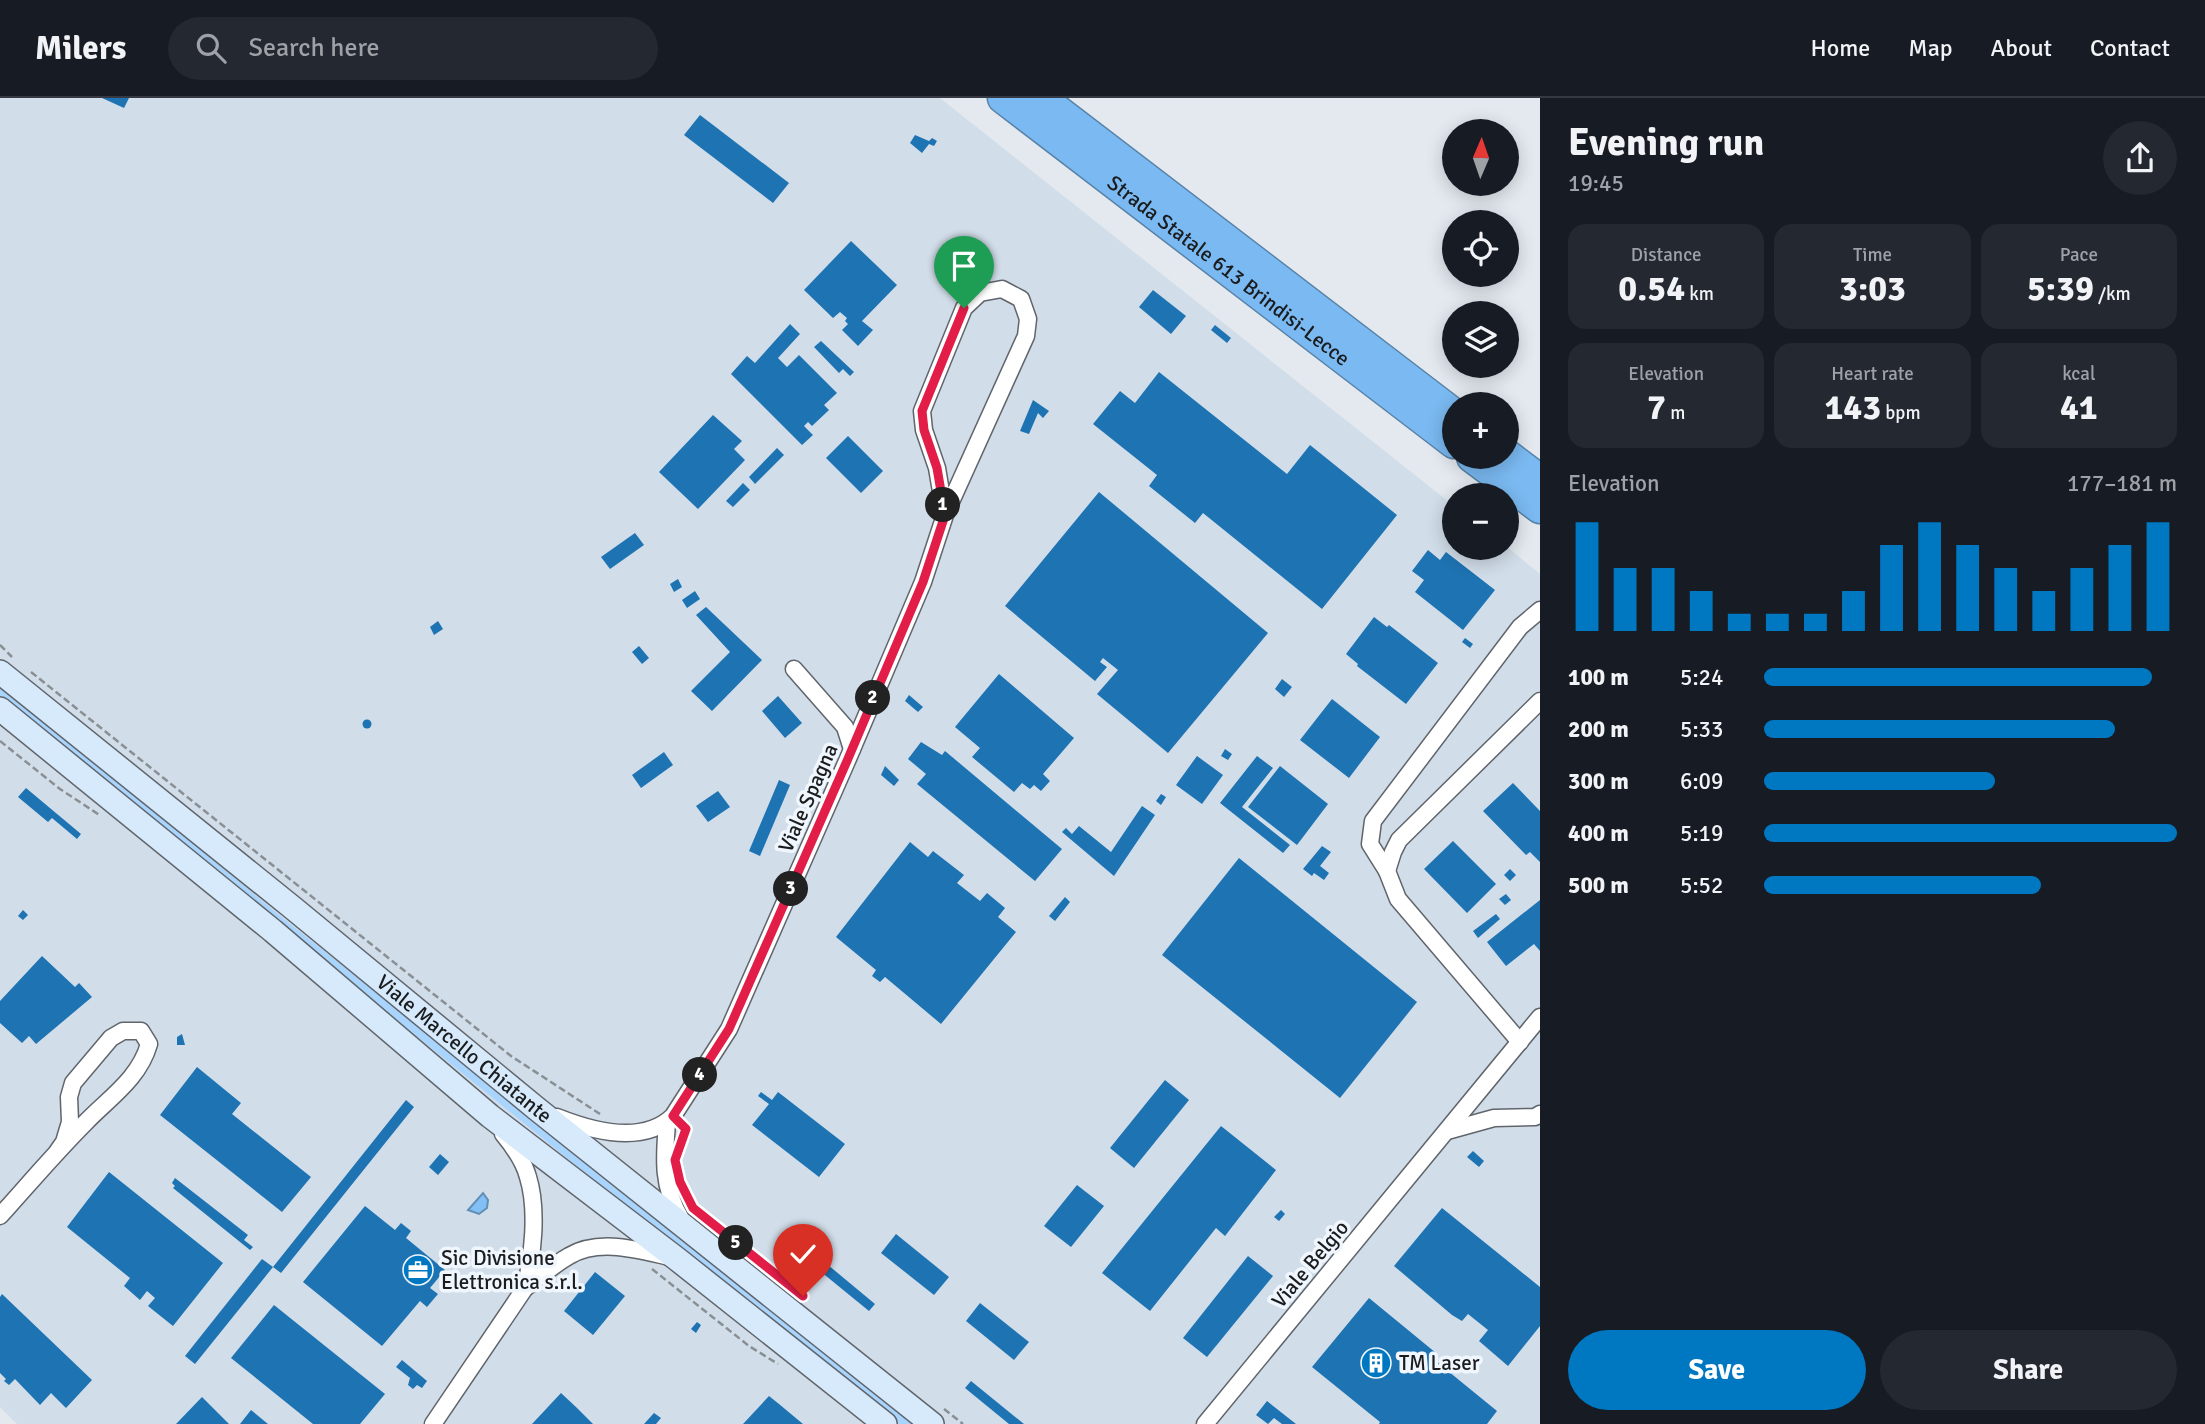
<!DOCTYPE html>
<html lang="en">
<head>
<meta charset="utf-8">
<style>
	body { margin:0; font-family:Signika,sans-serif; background:#242831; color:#f1f3f6; height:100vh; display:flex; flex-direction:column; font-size:26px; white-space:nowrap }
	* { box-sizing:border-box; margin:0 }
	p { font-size:23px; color:#9ea1a6 }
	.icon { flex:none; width:38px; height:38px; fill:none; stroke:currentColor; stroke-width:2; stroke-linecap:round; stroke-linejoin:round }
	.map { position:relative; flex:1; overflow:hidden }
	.details { display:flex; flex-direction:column; background:#171b24; width:665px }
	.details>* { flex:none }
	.needle { width:46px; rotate:2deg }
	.controls { position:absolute; left:1442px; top:21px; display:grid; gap:14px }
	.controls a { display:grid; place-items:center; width:77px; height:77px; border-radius:50%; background:#171b24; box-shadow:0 4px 18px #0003; font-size:35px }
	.pin { position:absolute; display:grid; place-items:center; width:60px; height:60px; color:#fff; margin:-72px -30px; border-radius:50% 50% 50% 0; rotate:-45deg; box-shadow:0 0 7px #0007 }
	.pin .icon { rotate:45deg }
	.km { position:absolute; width:35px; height:35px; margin:-18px; border-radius:50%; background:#222; color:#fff; font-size:19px; line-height:35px; text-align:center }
	.round { display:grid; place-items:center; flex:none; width:74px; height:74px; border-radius:37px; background:#242831 }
	.overview { display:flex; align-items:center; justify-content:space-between; height:119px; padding:0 28px }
	h1 { font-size:38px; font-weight:700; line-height:52px }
	.stats { display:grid; grid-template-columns:repeat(3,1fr); gap:10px; height:119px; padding:7px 28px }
	.stats div { display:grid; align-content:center; border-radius:18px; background:#242831; text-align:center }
	.stats b { font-size:35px; font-weight:700 }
	.stats small { font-size:19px; font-weight:400 }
	.stats p { font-size:19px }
	.chart { height:196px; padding:14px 28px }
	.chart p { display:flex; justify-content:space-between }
	.chart svg { width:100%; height:126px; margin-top:7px; stroke:#0077c1; stroke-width:6 }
	.action { display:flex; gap:14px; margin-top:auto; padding:14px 28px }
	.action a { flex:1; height:80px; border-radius:42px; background:#0077c1; color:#fff; font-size:28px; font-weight:700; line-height:80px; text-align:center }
	.action a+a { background:#242831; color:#f1f3f6 }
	ul { padding:0 28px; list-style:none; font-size:23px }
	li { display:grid; grid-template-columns:112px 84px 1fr; align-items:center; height:52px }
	li i { height:18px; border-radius:9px; background:#0077c1 }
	header { display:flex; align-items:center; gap:42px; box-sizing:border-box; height:98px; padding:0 35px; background:#171b24; border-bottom:2px solid #363941 }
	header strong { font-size:33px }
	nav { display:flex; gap:38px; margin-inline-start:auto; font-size:24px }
	.search { width:490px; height:63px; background:#242831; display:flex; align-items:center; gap:18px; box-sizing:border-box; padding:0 24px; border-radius:38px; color:#9ea1a6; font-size:26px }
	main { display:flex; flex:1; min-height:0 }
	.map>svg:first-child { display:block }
	.built { fill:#d1dde9 }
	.green { fill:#a8d4fd }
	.water { fill:#82bff5; stroke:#638eb4; stroke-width:2 }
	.building { fill:#1e73b2 }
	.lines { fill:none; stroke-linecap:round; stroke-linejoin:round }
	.street-casing { stroke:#60656b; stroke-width:19 }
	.secondary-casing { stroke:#60656b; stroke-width:26 }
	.highway-casing { stroke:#5882a7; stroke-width:33 }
	.path { stroke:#8a8f93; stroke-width:2.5; stroke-dasharray:7 3.5; stroke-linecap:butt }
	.street { stroke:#fff; stroke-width:16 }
	.secondary { stroke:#d7eafb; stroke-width:23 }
	.highway { stroke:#7ab9f1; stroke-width:30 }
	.route-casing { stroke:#fff; stroke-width:14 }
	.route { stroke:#e11d48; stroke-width:9 }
	.labels { text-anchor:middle; stroke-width:7; stroke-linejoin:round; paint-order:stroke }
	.street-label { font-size:21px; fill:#1a1c1e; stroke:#f0f6fd }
	.poi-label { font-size:21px; fill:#1a1c1e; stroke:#f0f6fd; text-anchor:start }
</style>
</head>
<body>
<header>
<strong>Milers</strong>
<div class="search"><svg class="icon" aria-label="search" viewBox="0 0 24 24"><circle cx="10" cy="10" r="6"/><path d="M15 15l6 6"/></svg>Search here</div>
<nav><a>Home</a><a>Map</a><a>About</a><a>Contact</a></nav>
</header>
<main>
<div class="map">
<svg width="1540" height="1326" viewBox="0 0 1540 1326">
	<rect width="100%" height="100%" fill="#e3e9ef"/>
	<path class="built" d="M0 0H940L1454 408V450L1507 449 1540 476V1326H17L0 1309Z"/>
	<path class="green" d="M0 586 284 821 916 1326H899L568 1061 0 600Z"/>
	<path class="water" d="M483 1095 488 1102 487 1110 479 1116 468 1112Z"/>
	<g class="building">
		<path d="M102 0H129L124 10Z"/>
		<path d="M700 17 789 85 773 105 684 37Z"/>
		<path d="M915 37 929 43 932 40 937 43 934 48 929 46 922 55 910 45Z"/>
		<path d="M851 143 897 187 862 223 873 232 858 248 842 232 848 226 845 223 847 220 840 214 833 220 804 192Z"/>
		<path d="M1153 192 1186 218 1171 236 1139 209Z"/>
		<path d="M790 226 800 236 778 260 787 269 799 257 837 295 824 307 829 312 812 328 808 324 804 328 813 337 802 347 731 276 747 258 755 265Z"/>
		<path d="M1215 227 1231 240 1227 245 1211 232Z"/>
		<path d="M821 243 854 274 850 278 843 271 839 275 814 249Z"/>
		<path d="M1159 274 1287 376 1310 347 1397 417 1322 511 1203 415 1195 425 1149 388 1157 377 1093 326 1120 293 1135 305Z"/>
		<path d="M1033 302 1049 313 1043 320 1038 315 1029 336 1020 333Z"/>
		<path d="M713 317 742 343 734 351 745 362 698 411 659 374Z"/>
		<path d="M848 338 883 373 861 395 826 360Z"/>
		<path d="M777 350 784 357 755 386 749 379Z"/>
		<path d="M743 385 750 392 733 409 726 403Z"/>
		<path d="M1099 394 1268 535 1168 655 1097 596 1118 572 1103 560 1100 564 1107 569 1095 583 1005 508Z"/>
		<path d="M635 435 644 447 610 471 601 459Z"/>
		<path d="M1428 452 1440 462 1446 454 1495 492 1463 532 1415 494 1424 482 1412 473Z"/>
		<path d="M678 481 682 489 674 494 670 486Z"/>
		<path d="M695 493 700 501 687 510 682 502Z"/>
		<path d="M706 509 762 562 712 613 691 593 730 554 696 517Z"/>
		<path d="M1374 519 1387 529 1389 527 1438 565 1406 606 1357 568 1358 566 1346 556Z"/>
		<path d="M438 523 443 531 434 537 430 529Z"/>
		<path d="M1465 540 1473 546 1470 550 1462 544Z"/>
		<path d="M639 548 649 560 642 566 632 554Z"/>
		<path d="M999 576 1074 640 1043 676 1050 683 1041 693 1034 687 1030 691 1022 685 1014 694 972 659 980 650 955 629Z"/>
		<path d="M1282 581 1292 589 1284 599 1275 591Z"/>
		<path d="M909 597 923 609 918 614 905 603Z"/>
		<path d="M778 598 802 625 785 640 762 613Z"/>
		<path d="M1332 601 1380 639 1349 680 1300 642Z"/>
		<circle cx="367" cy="626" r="4.5"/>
		<path d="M921 644 942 657 945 653 1062 751 1035 783 917 686 926 676 908 661Z"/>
		<path d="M1225 651 1232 656 1228 662 1221 658Z"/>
		<path d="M664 654 673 667 641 690 632 677Z"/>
		<path d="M1197 658 1223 677 1202 706 1176 687Z"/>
		<path d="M1257 658 1273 670 1242 709 1290 747 1283 755 1220 705Z"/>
		<path d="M885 668 899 682 894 688 881 677Z"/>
		<path d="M1280 668 1328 706 1297 747 1248 709Z"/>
		<path d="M779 682 790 687 760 758 749 753Z"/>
		<path d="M1513 685 1540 713V764L1530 754 1526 757 1483 713Z"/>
		<path d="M26 690 81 736 77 741 52 720 48 724 18 699Z"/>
		<path d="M718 693 730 709 708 724 696 708Z"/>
		<path d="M1161 696 1166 699 1161 707 1156 703Z"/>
		<path d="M1142 708 1155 717 1114 778 1062 734 1066 730 1072 736 1079 728 1111 754Z"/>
		<path d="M1453 743 1496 786 1467 815 1424 771Z"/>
		<path d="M910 744 928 759 933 753 964 777 957 785 980 803 987 795 1005 810 998 819 1016 834 941 926 885 879 880 884 872 878 876 872 836 839Z"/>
		<path d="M1322 748 1331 754 1320 768 1329 775 1324 782 1314 775 1312 778 1303 771Z"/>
		<path d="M1239 760 1417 904 1340 1000 1162 857Z"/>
		<path d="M1510 771 1516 777 1510 783 1504 777Z"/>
		<path d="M1506 796 1511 802 1505 807 1499 801Z"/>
		<path d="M1065 799 1070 804 1055 823 1049 818Z"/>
		<path d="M1540 802V853L1534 846 1506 868 1487 844Z"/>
		<path d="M23 812 28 817 23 822 18 818Z"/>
		<path d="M1496 816 1500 821 1478 840 1473 833Z"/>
		<path d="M42 858 75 889 79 885 92 899 36 946 29 938 22 945 0 925V903Z"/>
		<path d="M182 936 185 947H177V939Z"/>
		<path d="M197 969 241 1005 232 1016 311 1079 282 1114 160 1017Z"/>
		<path d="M1165 982 1189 1002 1134 1070 1110 1050Z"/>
		<path d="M761 994 772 1002 778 994 845 1046 819 1079 752 1027 769 1006 758 998Z"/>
		<path d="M406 1002 414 1009 281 1175 273 1169Z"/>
		<path d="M1221 1028 1276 1072 1225 1138 1216 1130 1150 1213 1102 1175Z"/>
		<path d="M1473 1053 1484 1063 1479 1069 1467 1059Z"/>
		<path d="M440 1056 449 1064 438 1077 429 1069Z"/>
		<path d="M109 1074 223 1165 173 1228 148 1208 155 1200 147 1193 140 1202 124 1188 130 1180 67 1129Z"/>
		<path d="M175 1080 248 1137 244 1142 253 1149 250 1152 173 1090 175 1088 172 1085Z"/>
		<path d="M1077 1087 1104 1108 1071 1149 1044 1128Z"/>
		<path d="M365 1108 395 1132 401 1125 411 1133 406 1140 445 1172 430 1190 438 1196 427 1209 420 1203 382 1248 303 1184Z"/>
		<path d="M1442 1110 1540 1189V1228L1508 1268 1479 1243 1488 1232 1468 1216 1462 1223 1452 1217 1394 1168Z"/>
		<path d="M1281 1112 1285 1116 1279 1123 1274 1119Z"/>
		<path d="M896 1136 949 1179 934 1197 881 1155Z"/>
		<path d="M810 1152 875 1206 869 1213 804 1160Z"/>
		<path d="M1248 1158 1273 1178 1207 1259 1183 1240Z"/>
		<path d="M262 1161 273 1169 195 1266 185 1258Z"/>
		<path d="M595 1174 625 1198 593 1237 564 1213Z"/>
		<path d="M2 1196 92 1282 66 1310 51 1295 40 1307 15 1281 9 1287 4 1283 6 1281 0 1275V1199Z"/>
		<path d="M1369 1200 1436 1255 1432 1260 1497 1313 1487 1326H1379L1380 1324 1312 1269Z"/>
		<path d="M980 1205 1029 1244 1014 1262 966 1223Z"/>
		<path d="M274 1207 385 1296 360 1326H313L231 1260Z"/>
		<path d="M697 1224 701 1227 696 1235 691 1231Z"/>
		<path d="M402 1262 427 1283 422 1290 417 1287 413 1291 408 1287 410 1280 396 1269Z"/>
		<path d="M971 1283 1024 1326H1009L965 1290Z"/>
		<path d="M561 1295 577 1310 593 1326H532Z"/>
		<path d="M769 1298 779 1306 803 1326H743Z"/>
		<path d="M202 1299 229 1326H176Z"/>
		<path d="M1267 1303 1296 1326H1282L1274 1320 1268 1326 1256 1317Z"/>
		<path d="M251 1312 268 1326H240Z"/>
		<path d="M654 1315 661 1320 656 1326H644Z"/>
	</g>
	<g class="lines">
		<g class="street-casing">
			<g id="street">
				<path d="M794 571 845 629 852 651"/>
				<path d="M1387 773 1393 754 1399 742 1540 603"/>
				<path d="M1520 944 1398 801 1387 773 1370 746 1373 723 1520 529 1540 512"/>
				<path d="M557 1019C592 1033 643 1047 673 1018L729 931 847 663 923 484 945 417 1026 238 1028 221 1021 201 1002 191 980 195 964 210 922 313 924 332 937 370 945 417"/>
				<path d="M667 1025C664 1061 662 1089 681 1121"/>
				<path d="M1447 1033 1494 1020 1535 1019 1540 1016"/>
				<path d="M0 1118C28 1087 55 1055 85 1025 109 1000 139 981 149 946L141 933H123L111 940 73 985 69 999 70 1024 64 1044 57 1054"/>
				<path d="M525 1190C539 1180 553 1167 569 1158 599 1140 638 1152 670 1159"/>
				<path d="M433 1326 525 1190C533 1159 538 1111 528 1079 524 1064 513 1048 503 1036"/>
				<path d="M1205 1326 1540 919"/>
			</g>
		</g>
		<g class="secondary-casing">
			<g id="secondary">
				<path id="s1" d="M0 574 293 810 537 1011 932 1326"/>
				<path d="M0 611 273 833 490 1018 677 1161 885 1326"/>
			</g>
		</g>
		<g class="highway-casing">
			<g id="highway">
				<path id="s2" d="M1003 0 1454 345"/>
				<path d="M1041 0 1454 316"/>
				<path d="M1507 357 1540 382"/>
				<path d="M1472 359 1540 410"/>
			</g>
		</g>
		<g class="path">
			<path d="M0 547 12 559"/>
			<path d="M31 574 511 958 600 1016"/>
			<path d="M0 643 60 691 101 718"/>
			<path d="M682 1045 686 1031 684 1029"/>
			<path d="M693 1109 706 1121"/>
			<path d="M652 1171 749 1248 778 1266"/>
			<path d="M944 1311 963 1326"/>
		</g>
		<use href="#street" class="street"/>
		<use href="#secondary" class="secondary"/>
		<use href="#highway" class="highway"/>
	</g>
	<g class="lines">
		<g class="route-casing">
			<path id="route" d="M803 1198 693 1110 680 1084 675 1062 686 1031 673 1018 729 931 847 663 923 484 945 417 937 370 924 332 922 313 964 210"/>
		</g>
		<use href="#route" class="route"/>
	</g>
	<defs>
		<g id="office-disc" transform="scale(1.575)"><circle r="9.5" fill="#0077c1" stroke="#f0f6fd"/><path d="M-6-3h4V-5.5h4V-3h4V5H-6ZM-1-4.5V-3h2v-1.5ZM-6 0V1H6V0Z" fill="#fff"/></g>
		<g id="building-disc" transform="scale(1.575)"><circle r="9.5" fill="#0077c1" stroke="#f0f6fd"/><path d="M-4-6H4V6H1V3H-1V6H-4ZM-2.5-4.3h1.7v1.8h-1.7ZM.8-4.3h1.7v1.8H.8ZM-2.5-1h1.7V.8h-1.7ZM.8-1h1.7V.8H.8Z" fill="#fff"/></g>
	</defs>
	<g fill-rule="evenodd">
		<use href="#office-disc" x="418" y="1172"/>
		<use href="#building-disc" x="1376" y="1265"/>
	</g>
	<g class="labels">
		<g class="street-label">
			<text dy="7" stroke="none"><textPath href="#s2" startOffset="284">Strada Statale 613 Brindisi-Lecce</textPath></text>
			<text transform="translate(808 700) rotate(-66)" y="7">Viale Spagna</text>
			<text dy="7" stroke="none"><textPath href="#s1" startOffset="598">Viale Marcello Chiatante</textPath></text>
			<text transform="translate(1310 1166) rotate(-50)" y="7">Viale Belgio</text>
		</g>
		<g class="poi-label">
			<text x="441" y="1167">Sic Divisione<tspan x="441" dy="24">Elettronica s.r.l.</tspan></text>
			<text x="1399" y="1272">TM Laser</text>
		</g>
	</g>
</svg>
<div class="controls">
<a><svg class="needle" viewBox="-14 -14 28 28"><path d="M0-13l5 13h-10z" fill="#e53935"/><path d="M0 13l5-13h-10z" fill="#9ea1a6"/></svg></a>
<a><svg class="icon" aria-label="locate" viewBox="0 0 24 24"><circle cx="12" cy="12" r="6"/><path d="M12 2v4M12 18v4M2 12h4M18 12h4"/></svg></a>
<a><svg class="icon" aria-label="layers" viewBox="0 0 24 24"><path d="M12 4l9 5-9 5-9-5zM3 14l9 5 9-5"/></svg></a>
<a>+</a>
<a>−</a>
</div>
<div class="pin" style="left:964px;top:210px;background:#1e9e55"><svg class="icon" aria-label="arrive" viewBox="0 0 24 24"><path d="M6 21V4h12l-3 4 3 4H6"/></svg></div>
<div class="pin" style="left:803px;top:1198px;background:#d93025"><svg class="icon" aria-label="check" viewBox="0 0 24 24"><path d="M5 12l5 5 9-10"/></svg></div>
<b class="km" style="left:943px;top:407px">1</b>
<b class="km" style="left:873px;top:600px">2</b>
<b class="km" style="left:791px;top:791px">3</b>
<b class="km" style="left:700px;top:977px">4</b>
<b class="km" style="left:736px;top:1145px">5</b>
</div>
<section class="details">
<div class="overview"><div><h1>Evening run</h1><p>19:45</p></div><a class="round"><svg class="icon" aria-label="share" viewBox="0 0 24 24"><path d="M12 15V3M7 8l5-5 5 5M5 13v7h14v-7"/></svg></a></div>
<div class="stats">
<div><p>Distance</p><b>0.54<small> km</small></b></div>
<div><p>Time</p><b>3:03</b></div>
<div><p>Pace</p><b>5:39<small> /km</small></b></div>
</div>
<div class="stats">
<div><p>Elevation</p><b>7<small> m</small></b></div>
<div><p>Heart rate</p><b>143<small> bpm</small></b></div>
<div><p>kcal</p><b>41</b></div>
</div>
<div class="chart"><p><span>Elevation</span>177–181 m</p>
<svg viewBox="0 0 160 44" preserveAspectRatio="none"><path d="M5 44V6M15 44V22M25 44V22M35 44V30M45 44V38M55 44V38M65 44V38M75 44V30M85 44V14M95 44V6M105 44V14M115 44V22M125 44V30M135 44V22M145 44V14M155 44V6"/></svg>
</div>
<ul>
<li><b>100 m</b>5:24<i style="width:94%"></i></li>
<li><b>200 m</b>5:33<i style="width:85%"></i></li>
<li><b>300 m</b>6:09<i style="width:56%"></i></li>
<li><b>400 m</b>5:19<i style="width:100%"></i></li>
<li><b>500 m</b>5:52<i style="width:67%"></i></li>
</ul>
<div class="action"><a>Save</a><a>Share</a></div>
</section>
</main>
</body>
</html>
